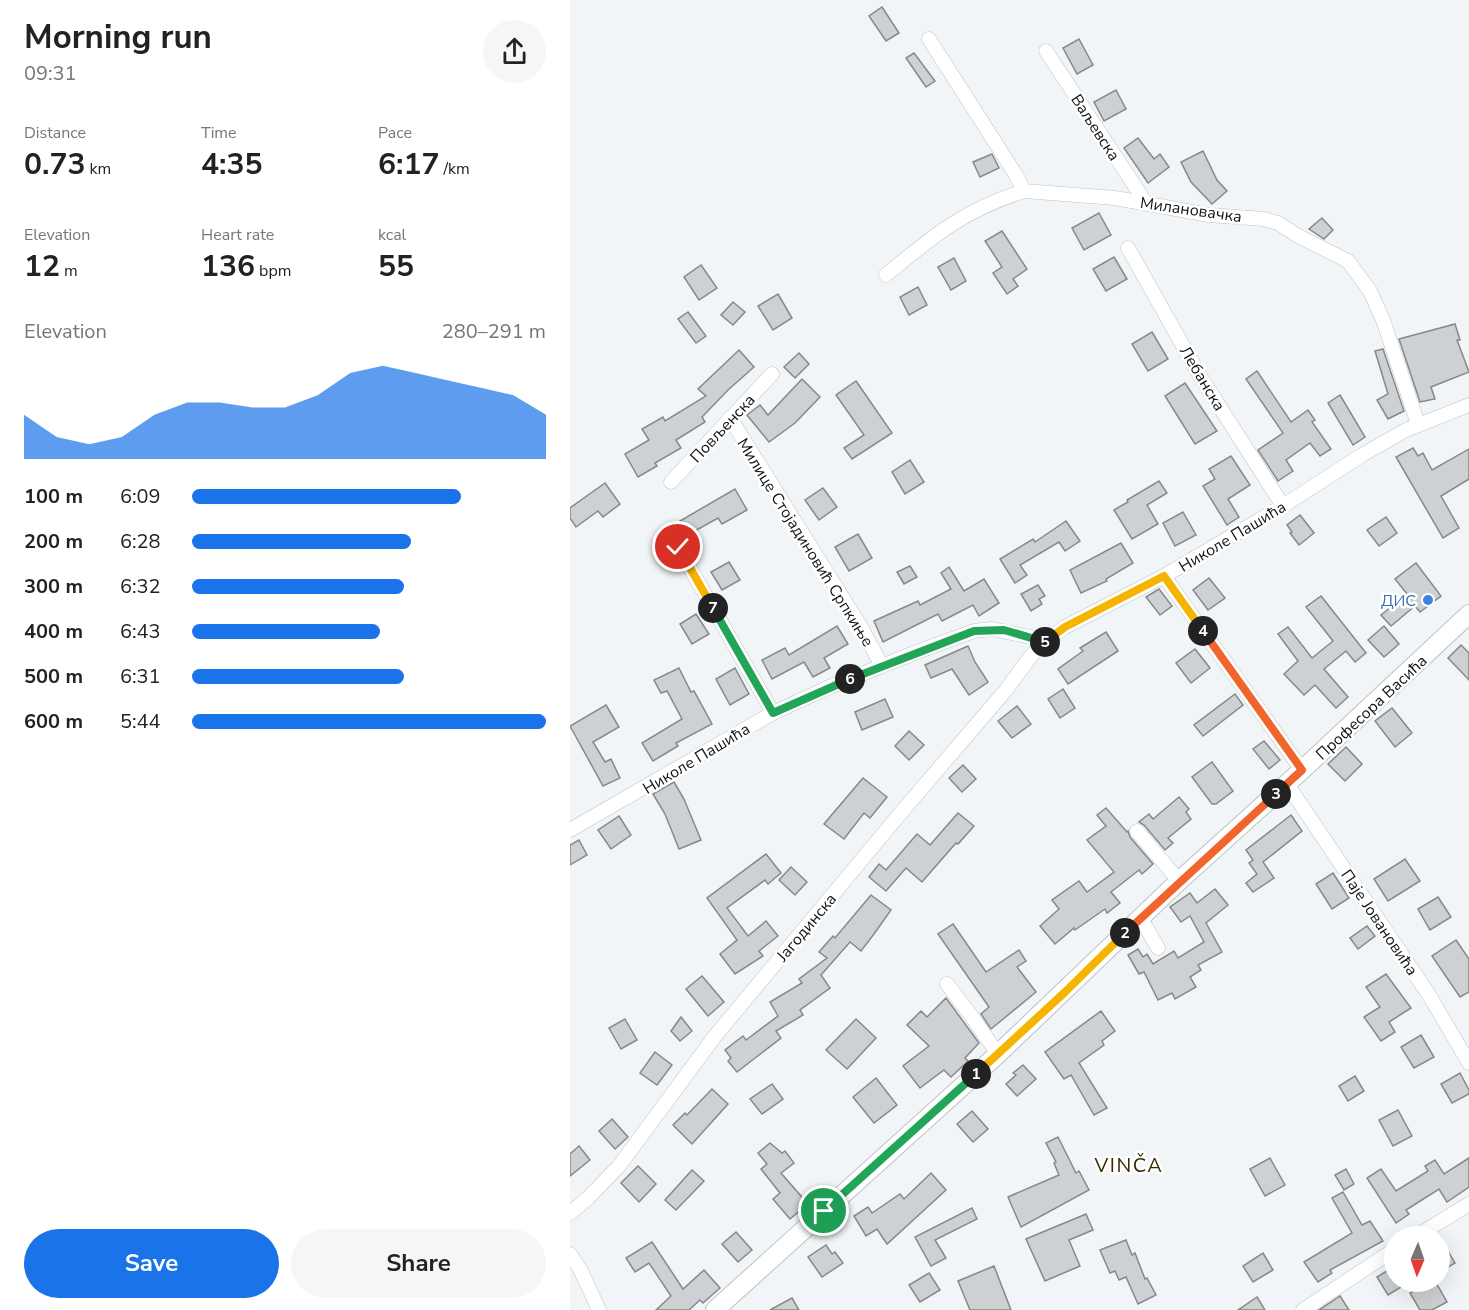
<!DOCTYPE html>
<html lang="en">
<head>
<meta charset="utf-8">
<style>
	body { margin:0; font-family:"Nunito Sans",sans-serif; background:#f6f6f6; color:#222; height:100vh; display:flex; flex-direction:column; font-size:22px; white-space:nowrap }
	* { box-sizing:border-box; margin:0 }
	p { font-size:20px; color:#767676 }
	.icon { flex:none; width:33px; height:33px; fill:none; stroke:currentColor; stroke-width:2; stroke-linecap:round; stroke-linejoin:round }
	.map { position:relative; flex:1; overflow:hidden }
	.side { display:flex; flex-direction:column; background:#fff; width:570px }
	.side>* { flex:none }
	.needle { width:39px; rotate:182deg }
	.tools { position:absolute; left:814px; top:1226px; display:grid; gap:12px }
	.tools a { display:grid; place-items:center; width:66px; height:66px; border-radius:50%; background:#fff; box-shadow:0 6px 24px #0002; font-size:30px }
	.pin { position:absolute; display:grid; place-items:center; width:51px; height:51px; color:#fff; margin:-26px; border:3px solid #fff; border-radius:50%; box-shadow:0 2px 6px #0007 }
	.km { position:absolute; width:30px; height:30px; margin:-15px; border-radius:50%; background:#222; color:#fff; font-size:16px; line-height:30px; text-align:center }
	.round { display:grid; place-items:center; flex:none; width:63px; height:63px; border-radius:32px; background:#f6f6f6 }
	.overview { display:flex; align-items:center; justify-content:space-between; height:102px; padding:0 24px }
	h1 { font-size:33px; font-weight:700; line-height:45px }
	.figures { display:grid; grid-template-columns:repeat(3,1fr); gap:9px; height:102px; padding:6px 24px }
	.figures div { display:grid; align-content:center }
	.figures b { font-size:30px; font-weight:700 }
	.figures small { font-size:16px; font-weight:400 }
	.figures p { font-size:16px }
	.chart { height:168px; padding:12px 24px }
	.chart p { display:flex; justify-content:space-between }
	.chart svg { width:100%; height:108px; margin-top:6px; fill:#1a73e8; opacity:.7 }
	.primary-button { display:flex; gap:12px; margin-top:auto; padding:12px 24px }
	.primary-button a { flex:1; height:69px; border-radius:36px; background:#1a73e8; color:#fff; font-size:24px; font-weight:700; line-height:69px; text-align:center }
	.primary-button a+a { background:#f6f6f6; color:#222 }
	ul { padding:0 24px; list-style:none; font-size:20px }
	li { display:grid; grid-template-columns:96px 72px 1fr; align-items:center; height:45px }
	li i { height:15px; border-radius:8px; background:#1a73e8 }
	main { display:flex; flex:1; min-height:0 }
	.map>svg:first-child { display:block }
	.building { fill:#ced1d3; stroke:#86898b; stroke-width:1.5 }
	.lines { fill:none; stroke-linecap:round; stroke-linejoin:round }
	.minor-casing { stroke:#bfc2c4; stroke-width:15 }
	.tertiary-casing { stroke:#bfc2c4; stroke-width:20 }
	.minor { stroke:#fff; stroke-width:14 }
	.tertiary { stroke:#fff; stroke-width:18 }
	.split-1-casing { stroke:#fff; stroke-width:12 }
	.split-2-casing { stroke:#fff; stroke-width:12 }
	.split-3-casing { stroke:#fff; stroke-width:12 }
	.split-4-casing { stroke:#fff; stroke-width:12 }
	.split-5-casing { stroke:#fff; stroke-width:12 }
	.split-6-casing { stroke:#fff; stroke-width:12 }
	.split-7-casing { stroke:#fff; stroke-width:12 }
	.split-8-casing { stroke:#fff; stroke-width:12 }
	.split-1 { stroke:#22a559; stroke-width:8 }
	.split-2 { stroke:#f5b400; stroke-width:8 }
	.split-3 { stroke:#f0652b; stroke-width:8 }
	.split-4 { stroke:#f0652b; stroke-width:8 }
	.split-5 { stroke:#f5b400; stroke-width:8 }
	.split-6 { stroke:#22a559; stroke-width:8 }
	.split-7 { stroke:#22a559; stroke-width:8 }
	.split-8 { stroke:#f5b400; stroke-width:8 }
	.shop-dot { fill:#3f7fe0; stroke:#fff; stroke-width:2 }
	.labels { text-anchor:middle; stroke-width:5; stroke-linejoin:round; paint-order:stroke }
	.street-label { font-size:16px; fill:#121314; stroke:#fff }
	.shop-label { font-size:16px; fill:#366cbe; stroke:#fff; text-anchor:end }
	.quarter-label { font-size:20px; letter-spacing:1.5px; fill:#352a00; stroke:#fff }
</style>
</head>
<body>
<main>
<section class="side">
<div class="overview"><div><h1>Morning run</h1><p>09:31</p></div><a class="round"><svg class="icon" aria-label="share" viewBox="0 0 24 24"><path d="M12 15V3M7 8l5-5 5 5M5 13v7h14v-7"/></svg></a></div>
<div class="figures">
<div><p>Distance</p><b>0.73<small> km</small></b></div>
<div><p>Time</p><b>4:35</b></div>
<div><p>Pace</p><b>6:17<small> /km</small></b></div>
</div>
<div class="figures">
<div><p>Elevation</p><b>12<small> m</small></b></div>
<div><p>Heart rate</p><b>136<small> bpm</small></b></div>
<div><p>kcal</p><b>55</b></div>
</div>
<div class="chart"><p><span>Elevation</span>280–291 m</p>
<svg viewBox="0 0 160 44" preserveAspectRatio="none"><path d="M0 44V26L10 35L20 38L30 35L40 26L50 21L60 21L70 23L80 23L90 18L100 9L110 6L120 9L130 12L140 15L150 18L160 26V44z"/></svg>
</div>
<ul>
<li><b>100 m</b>6:09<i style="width:76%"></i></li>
<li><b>200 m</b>6:28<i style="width:62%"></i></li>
<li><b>300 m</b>6:32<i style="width:60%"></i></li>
<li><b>400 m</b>6:43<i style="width:53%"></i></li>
<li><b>500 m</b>6:31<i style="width:60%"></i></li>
<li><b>600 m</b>5:44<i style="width:100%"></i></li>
</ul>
<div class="primary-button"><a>Save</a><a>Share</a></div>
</section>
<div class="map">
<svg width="899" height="1310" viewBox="0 0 899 1310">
	<rect width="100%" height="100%" fill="#f2f5f7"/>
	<g class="building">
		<path d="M312 7 329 33 316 41 299 16Z"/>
		<path d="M509 39 523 65 507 74 493 48Z"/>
		<path d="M344 53 365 81 356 87 336 58Z"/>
		<path d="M546 90 556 109 534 121 524 102Z"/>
		<path d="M568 138 584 159 590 154 599 167 578 183 554 148Z"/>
		<path d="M633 151 647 180 657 191 642 204 621 182 611 162Z"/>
		<path d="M422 154 429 168 410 177 403 162Z"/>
		<path d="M529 213 541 235 514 250 502 228Z"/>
		<path d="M752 218 763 230 754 239 739 229Z"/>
		<path d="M432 231 457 269 443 279 448 286 437 294 423 273 432 267 415 241Z"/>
		<path d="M544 257 557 279 536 291 523 269Z"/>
		<path d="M384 258 396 281 381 290 368 267Z"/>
		<path d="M131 265 147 288 129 300 114 277Z"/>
		<path d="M348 287 357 305 339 315 330 297Z"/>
		<path d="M208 294 222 318 203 330 188 306Z"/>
		<path d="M163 302 175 312 163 325 151 315Z"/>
		<path d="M118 312 136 336 126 343 108 319Z"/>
		<path d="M885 324 890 340H887L899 372 861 387 865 399 850 402 829 339Z"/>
		<path d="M582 332 598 359 578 371 562 344Z"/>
		<path d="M813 349 834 411 818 419 807 400 818 394 805 351Z"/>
		<path d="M169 350 184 367 158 390 132 417 135 422 106 440 111 448 85 463 87 466 68 477 55 454 79 440 72 429 93 417 95 421 136 396 128 389Z"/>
		<path d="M229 353 239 364 225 378 214 367Z"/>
		<path d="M687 371 721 422 738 410 745 420 742 422 761 449 750 456 740 443 716 460 723 471 708 481 688 450 713 433 676 379Z"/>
		<path d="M232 379 250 397 225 423 199 442 177 415 190 405 198 415Z"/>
		<path d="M286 381 322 433 282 459 274 448 294 435 266 395Z"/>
		<path d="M615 383 647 431 625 444 595 396Z"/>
		<path d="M770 395 795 437 783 445 758 403Z"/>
		<path d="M843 448 848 456 853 453 862 470 899 449V479L871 496 889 528 873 538 826 457Z"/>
		<path d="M661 456 680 485 658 499 669 517 657 525 633 486 645 479 639 469Z"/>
		<path d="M340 460 354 482 335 494 322 472Z"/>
		<path d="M589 481 597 493 577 505 588 524 562 539 544 510 558 502 557 500Z"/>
		<path d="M35 483 50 504 33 517 28 511 6 527 0 518V508Z"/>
		<path d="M253 488 267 507 249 520 235 500Z"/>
		<path d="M165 489 177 510 152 524 148 518 118 535 110 521Z"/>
		<path d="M613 512 626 535 605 546 593 523Z"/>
		<path d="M730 515 744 533 729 545 720 533 722 532 717 525Z"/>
		<path d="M816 517 827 533 809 546 797 530Z"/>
		<path d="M496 521 510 541 495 551 489 542 450 565 457 575 445 583 430 559 463 539 465 542Z"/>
		<path d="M288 534 302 558 279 571 265 547Z"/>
		<path d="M551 543 563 563 536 579 537 581 511 593 500 570Z"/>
		<path d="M159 562 170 580 152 590 141 572Z"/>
		<path d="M846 563 871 596 850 612 845 606 821 626 811 615 837 594 825 579Z"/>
		<path d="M340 566 347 577 334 584 327 572Z"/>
		<path d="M379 567 394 591 414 579 429 603 409 616 403 605 372 621 368 614 313 642 304 621 348 601 350 605 381 589 371 573Z"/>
		<path d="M639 578 655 598 638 610 623 590Z"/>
		<path d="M468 585 475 596 469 599 472 604 461 611 451 594Z"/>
		<path d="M589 589 602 606 590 615 576 597Z"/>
		<path d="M751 596 796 653 785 662 776 651 754 669 778 697 766 708 745 685 734 695 714 674 728 661 708 634 718 627 742 658 763 641 736 607Z"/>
		<path d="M126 614 139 634 122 644 110 624Z"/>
		<path d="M267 626 278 644 254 658 260 668 243 677 234 662 202 679 192 660 215 648 219 655Z"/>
		<path d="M814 626 829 644 814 657 798 640Z"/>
		<path d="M536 632 548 651 498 684 488 669 513 651 510 648Z"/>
		<path d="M891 645 899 653V680L878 658Z"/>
		<path d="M398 646 405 662 418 682 399 695 382 669 361 678 355 665Z"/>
		<path d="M625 649 640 668 621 683 606 663Z"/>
		<path d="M109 668 121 692 124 691 142 724 106 743 108 746 83 761 72 743 112 719 97 691 91 693 84 680Z"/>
		<path d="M165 668 179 694 160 705 146 679Z"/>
		<path d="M493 689 505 708 490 718 478 699Z"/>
		<path d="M665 694 673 705 633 736 624 725Z"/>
		<path d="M315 699 323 717 292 730 285 712Z"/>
		<path d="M36 705 49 727 23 742 35 762 41 759 50 778 33 786 0 726Z"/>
		<path d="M447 706 461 724 442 738 428 721Z"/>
		<path d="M822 708 842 733 825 747 805 721Z"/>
		<path d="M339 731 354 745 339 760 325 746Z"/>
		<path d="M694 741 710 760 699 769 683 749Z"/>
		<path d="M776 747 792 764 775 781 758 764Z"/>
		<path d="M642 762 663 791 646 804H642L622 777Z"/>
		<path d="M393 765 406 779 392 792 379 778Z"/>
		<path d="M293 778 317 797 300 818 294 813 274 839 254 824Z"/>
		<path d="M104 782 114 799 131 840 109 849 95 814 83 794Z"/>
		<path d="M609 797 619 809 616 812 621 819 598 838 603 843 595 850 574 825 569 822 579 814 583 819Z"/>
		<path d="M536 808 557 832 558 831 560 837 583 864 572 874 569 870 541 892 550 903 537 913 535 909 505 930 504 928 485 944 470 926 489 909 482 900 509 881 517 892 544 872 517 840 536 826 527 815Z"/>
		<path d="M388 813 404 826 388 844 386 843 352 882 336 868 316 891 299 877 309 864 316 870 347 834 360 845Z"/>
		<path d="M721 815 732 831 693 862 704 878 683 892 676 883 687 874 679 863 683 860 676 850Z"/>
		<path d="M49 816 61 835 41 849 28 830Z"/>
		<path d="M9 840 17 855 0 865V845Z"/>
		<path d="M196 854 211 873 198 884 195 880 157 908 178 936 196 921 208 936 189 951 193 956 165 974 150 954 167 940 137 898Z"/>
		<path d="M835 859 850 881 818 901 804 879Z"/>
		<path d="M221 867 237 882 225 895 209 880Z"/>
		<path d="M763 873 779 898 762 909 746 884Z"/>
		<path d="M645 889 658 905 636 923 652 952 628 965 631 970 620 977 626 987 605 999 602 993 588 1000 574 972 569 974 558 955 568 949 573 957 577 954 583 964 604 951 608 958 634 942 620 916 611 922 600 907 620 893 627 903Z"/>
		<path d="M301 895 321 910 304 934 291 951 280 942 251 975 260 988 230 1010 233 1015 206 1031 211 1038 167 1072 158 1061 161 1058 155 1050 173 1036 176 1040 208 1016 200 1002 232 983 229 979 257 958 249 952 263 936 265 938Z"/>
		<path d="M868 897 881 917 860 930 848 909Z"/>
		<path d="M383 924 416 972 449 950 456 961 447 967 466 992 421 1029 411 1014 419 1007 368 934Z"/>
		<path d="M797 926 805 936 788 949 780 938Z"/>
		<path d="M886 940 899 959V992L890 997 862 956Z"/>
		<path d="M816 974 841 1008 819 1022 825 1032 811 1041 794 1017 810 1007 796 987Z"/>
		<path d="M132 976 154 1002 138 1016 116 989Z"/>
		<path d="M376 998 409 1043 395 1058 398 1061 381 1077 374 1070 350 1088 333 1066 359 1046 337 1025 351 1011 357 1017Z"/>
		<path d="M531 1011 545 1031 532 1041 534 1045 509 1063 537 1108 524 1115 501 1075 494 1079 475 1052Z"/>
		<path d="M111 1017 122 1031 110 1041 101 1031Z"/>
		<path d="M55 1019 67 1040 51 1049 39 1028Z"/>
		<path d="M286 1019 306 1038 277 1069 256 1050Z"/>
		<path d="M851 1035 864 1057 844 1068 831 1047Z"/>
		<path d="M85 1052 102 1065 87 1085 70 1073Z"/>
		<path d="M453 1065 466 1079 447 1096 436 1084 446 1075 443 1073Z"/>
		<path d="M890 1073 899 1090V1094L882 1103 871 1084Z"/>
		<path d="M785 1076 794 1091 778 1101 769 1086Z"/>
		<path d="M306 1078 327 1105 304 1123 283 1097Z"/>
		<path d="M202 1084 213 1099 192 1114 180 1099Z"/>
		<path d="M142 1089 158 1104 122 1144 103 1125 115 1113 117 1115Z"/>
		<path d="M828 1110 842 1136 823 1146 809 1120Z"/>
		<path d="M402 1111 418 1129 403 1142 387 1124Z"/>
		<path d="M42 1119 58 1137 45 1149 29 1131Z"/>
		<path d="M488 1137 506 1173 509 1171 519 1190 451 1227 438 1197 489 1175 484 1163 486 1162 476 1143Z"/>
		<path d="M200 1143 212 1153 215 1151 224 1163 211 1173 238 1204 220 1219 203 1199 210 1193 191 1169 197 1164 188 1153Z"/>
		<path d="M9 1146 20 1160 0 1176V1154Z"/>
		<path d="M700 1158 715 1185 695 1196 680 1169Z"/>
		<path d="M899 1158V1187L877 1202 869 1189 836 1210 839 1214 826 1223 797 1178 811 1169 826 1191 858 1171 855 1166 865 1160 874 1174Z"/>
		<path d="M68 1166 86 1184 69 1202 51 1183Z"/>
		<path d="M776 1169 784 1184 774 1190 765 1175Z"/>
		<path d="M122 1170 134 1181 106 1210 95 1200Z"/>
		<path d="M361 1173 376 1190 317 1244 307 1229 296 1236 284 1216 298 1207 302 1213 330 1194 334 1199Z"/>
		<path d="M773 1192 792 1225 800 1221 813 1241 760 1270 762 1273 748 1282 734 1262 782 1233 762 1198Z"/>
		<path d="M402 1208 407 1219 365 1240 376 1258 361 1266 345 1237Z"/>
		<path d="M516 1214 523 1230 499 1240 510 1266 475 1281 456 1239Z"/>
		<path d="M166 1232 182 1250 168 1262 152 1244Z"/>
		<path d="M870 1237 885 1263 870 1272Z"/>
		<path d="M556 1240 562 1255 565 1253 575 1279 577 1278 586 1295 568 1304 556 1277 549 1280 545 1271 540 1273 530 1250Z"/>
		<path d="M82 1242 113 1289 134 1270 150 1288 133 1303 130 1300 119 1310H86L101 1296 79 1263 65 1272 56 1258Z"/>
		<path d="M256 1245 262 1254 265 1252 273 1263 252 1277 238 1257Z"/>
		<path d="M693 1253 703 1270 683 1282 673 1266Z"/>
		<path d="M424 1266 441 1310H400L388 1281Z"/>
		<path d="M825 1266V1281H841L818 1295 807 1277Z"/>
		<path d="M359 1273 370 1290 350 1302 339 1285Z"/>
		<path d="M862 1281H865L877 1302 862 1310H850L840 1293Z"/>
		<path d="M770 1296 779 1310H749Z"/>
		<path d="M687 1297 695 1310H668Z"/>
		<path d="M222 1298 229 1310H200Z"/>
	</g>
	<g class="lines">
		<g class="minor-casing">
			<g id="minor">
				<path d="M359 39 446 175 454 191 545 198 639 215 694 219 708 223 728 236 778 261 800 291 813 320 848 424"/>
				<path d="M476 51 576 203"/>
				<path d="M558 248 630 376 713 506"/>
				<path d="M316 275C363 236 394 210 454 191"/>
				<path d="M160 418 291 627 312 666"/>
				<path d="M101 482 202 374"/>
				<path d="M108 547 203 713"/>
				<path d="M594 576 732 770"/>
				<path d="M717 784 859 995 899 1063"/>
				<path d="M0 830 203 713 257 688 347 652 404 631 422 629 461 637 474 642"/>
				<path d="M567 831 609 881"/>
				<path d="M570 917 588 948"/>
				<path d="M377 984 400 1014 428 1054"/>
				<path d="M0 1213 18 1198 49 1166 145 1036 329 815 436 690 461 656 474 642 495 627 594 576 713 506 792 455 836 430 899 405"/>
				<path d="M847 1236 899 1204"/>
				<path d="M0 1254 11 1271 29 1310"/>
				<path d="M733 1310 825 1249"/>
			</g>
		</g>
		<g class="tertiary-casing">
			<path id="tertiary" d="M145 1310 428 1054 609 881 732 770 899 614"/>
		</g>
		<use href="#minor" class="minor"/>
		<use href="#tertiary" class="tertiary"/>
	</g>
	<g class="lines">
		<g class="split-1-casing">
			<path id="split-1" d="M254 1211 406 1074"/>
		</g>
		<g class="split-2-casing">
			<path id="split-2" d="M406 1074 494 993 555 933"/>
		</g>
		<g class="split-3-casing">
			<path id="split-3" d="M555 933 706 794"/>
		</g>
		<g class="split-4-casing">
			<path id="split-4" d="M633 631 732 770 706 794"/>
		</g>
		<g class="split-5-casing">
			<path id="split-5" d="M475 642 495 627 594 576 633 631"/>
		</g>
		<g class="split-6-casing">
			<path id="split-6" d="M280 679 404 631 434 630 475 642"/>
		</g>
		<g class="split-7-casing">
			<path id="split-7" d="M143 608 203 713 280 679"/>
		</g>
		<g class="split-8-casing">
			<path id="split-8" d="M108 547 143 608"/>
		</g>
		<use href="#split-1" class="split-1"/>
		<use href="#split-2" class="split-2"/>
		<use href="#split-3" class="split-3"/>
		<use href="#split-4" class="split-4"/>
		<use href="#split-5" class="split-5"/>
		<use href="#split-6" class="split-6"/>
		<use href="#split-7" class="split-7"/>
		<use href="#split-8" class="split-8"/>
	</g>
	<circle class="shop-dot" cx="858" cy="600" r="6"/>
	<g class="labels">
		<g class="street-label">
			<text transform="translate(526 127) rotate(57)" y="6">Ваљевска</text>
			<text transform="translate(621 209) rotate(8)" y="6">Милановачка</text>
			<text transform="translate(633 378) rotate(59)" y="6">Лебанска</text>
			<text transform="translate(152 428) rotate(-47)" y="6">Повљенска</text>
			<text transform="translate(662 536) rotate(-31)" y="6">Николе Пашића</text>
			<text transform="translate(236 542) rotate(58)" y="6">Милице Стојадиновић Српкиње</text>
			<text transform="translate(801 707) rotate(-43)" y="6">Професора Васића</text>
			<text transform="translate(126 758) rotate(-31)" y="6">Николе Пашића</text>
			<text transform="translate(810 922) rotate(56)" y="6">Паје Јовановића</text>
			<text transform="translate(236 927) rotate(-50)" y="6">Јагодинска</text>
		</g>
		<g class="shop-label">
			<text x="846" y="606">ДИС</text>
		</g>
		<g class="quarter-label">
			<text x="559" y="1172">VINČA</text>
		</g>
	</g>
</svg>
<div class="tools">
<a><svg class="needle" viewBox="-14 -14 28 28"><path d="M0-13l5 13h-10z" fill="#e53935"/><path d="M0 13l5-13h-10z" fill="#767676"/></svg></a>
</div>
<div class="pin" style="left:254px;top:1211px;background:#1e9e55"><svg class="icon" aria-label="arrive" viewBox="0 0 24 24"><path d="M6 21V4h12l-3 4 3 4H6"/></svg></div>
<div class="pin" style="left:108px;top:547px;background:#d93025"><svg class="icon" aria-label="check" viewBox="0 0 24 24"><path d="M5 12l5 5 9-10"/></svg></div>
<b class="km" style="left:406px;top:1074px">1</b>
<b class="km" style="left:555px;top:933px">2</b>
<b class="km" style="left:706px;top:794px">3</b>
<b class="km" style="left:633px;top:631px">4</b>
<b class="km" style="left:475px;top:642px">5</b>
<b class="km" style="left:280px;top:679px">6</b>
<b class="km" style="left:143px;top:608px">7</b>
</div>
</main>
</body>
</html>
